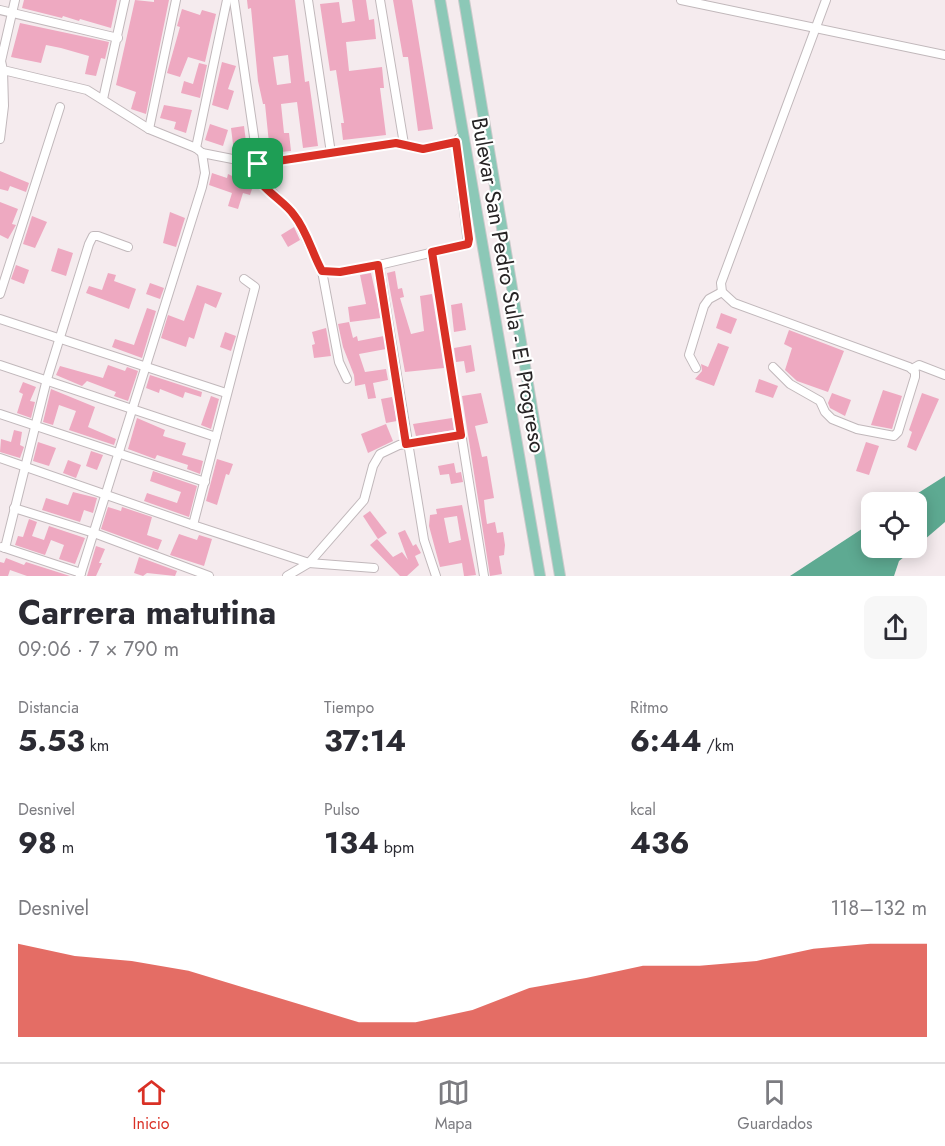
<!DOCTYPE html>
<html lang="es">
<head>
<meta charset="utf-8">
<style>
	body { margin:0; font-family:Jost,sans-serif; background:#f7f7f7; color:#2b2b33; height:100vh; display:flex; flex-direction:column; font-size:22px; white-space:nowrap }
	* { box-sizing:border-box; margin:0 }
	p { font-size:20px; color:#7c7c81 }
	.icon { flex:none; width:33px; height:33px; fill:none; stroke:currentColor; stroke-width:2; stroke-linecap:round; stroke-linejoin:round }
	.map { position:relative; height:576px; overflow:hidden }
	.drawer { display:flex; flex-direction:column; background:#fff; flex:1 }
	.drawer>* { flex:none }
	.buttons { position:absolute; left:861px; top:492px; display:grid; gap:12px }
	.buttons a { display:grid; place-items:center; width:66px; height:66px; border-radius:12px; background:#fff; box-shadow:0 3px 15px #0003; font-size:30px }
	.pin { position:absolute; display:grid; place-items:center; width:51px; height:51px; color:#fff; margin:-26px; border-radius:12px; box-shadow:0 3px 9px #0006 }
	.round { display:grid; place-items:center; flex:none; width:63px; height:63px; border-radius:12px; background:#f7f7f7 }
	.summary { display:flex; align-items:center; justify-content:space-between; height:102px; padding:0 18px }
	h1 { font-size:33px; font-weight:700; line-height:45px }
	.stats { display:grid; grid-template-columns:repeat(3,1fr); gap:9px; height:102px; padding:6px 18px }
	.stats div { display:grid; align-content:center }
	.stats b { font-size:30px; font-weight:700 }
	.stats small { font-size:16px; font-weight:400 }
	.stats p { font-size:16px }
	.chart { height:168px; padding:12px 18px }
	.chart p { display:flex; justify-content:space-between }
	.chart svg { width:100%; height:108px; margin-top:6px; fill:#d93025; opacity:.7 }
	.dock { display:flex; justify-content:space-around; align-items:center; height:84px; border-top:2px solid #e1e1e2; background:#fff; font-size:16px; color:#7c7c81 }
	.dock a { display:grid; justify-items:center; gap:3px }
	.dock .on { color:#d93025 }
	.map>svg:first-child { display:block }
	.water { fill:#5eaa92 }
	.building { fill:#eea9c1; fill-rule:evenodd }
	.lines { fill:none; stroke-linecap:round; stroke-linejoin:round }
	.minor-casing { stroke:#c1b8bb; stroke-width:10 }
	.major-casing { stroke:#cbcacb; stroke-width:12 }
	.minor { stroke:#fff; stroke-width:8 }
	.major { stroke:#8cc8b7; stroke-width:10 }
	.route-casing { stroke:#fff; stroke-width:12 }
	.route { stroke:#d93025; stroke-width:8 }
	.labels { text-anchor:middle; stroke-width:4.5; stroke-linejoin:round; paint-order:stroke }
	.street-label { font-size:22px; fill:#272425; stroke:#fff }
</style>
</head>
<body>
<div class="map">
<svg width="945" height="576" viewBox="0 0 945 576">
	<rect width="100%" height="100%" fill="#f5ebee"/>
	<g class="water">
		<path d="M945 476V522L917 546 916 502H904Z"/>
		<path d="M871 523 872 548H915L899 561 894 576H790Z"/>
	</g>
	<g class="building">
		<path d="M24 0H117L111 28 80 19 79 21 63 16 62 18 22 8Z"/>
		<path d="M135 0 154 2V0H169L146 114 131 109 136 92 116 85Z"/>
		<path d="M247 0H295L305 82 309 81 318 146 303 148 297 102 281 104 284 133H289L291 151 270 153 265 104H263L258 81 251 8 248 9ZM288 55 291 83 277 85 273 57Z"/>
		<path d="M352 0H366L369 20 374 19 376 39 346 42 349 71 382 67 384 88H380L386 135 343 140 341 123H344L336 70 330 71 320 4 339 2 342 23 355 21Z"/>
		<path d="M393 0H412L433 129 418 131 408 57H403Z"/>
		<path d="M182 9 200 15 202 10 216 14 205 62 188 57 180 77 167 73 180 27 177 26Z"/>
		<path d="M20 23 109 42 105 59 101 58 96 76 85 74 89 56 61 48 46 45 41 63 11 57Z"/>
		<path d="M222 62 236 66 228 89 234 91 228 110 212 105Z"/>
		<path d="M199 63 207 65 200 98 181 93 184 81 193 84Z"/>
		<path d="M164 105 192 110 186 133 174 129 176 122 160 118Z"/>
		<path d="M210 124 228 130 223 146 205 140Z"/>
		<path d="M244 126 247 150 234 152 231 128Z"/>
		<path d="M0 171 29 183 26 192 10 186 8 191 0 189Z"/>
		<path d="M212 173 227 178 228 174 253 186 250 195 243 193 238 209 228 206 232 193 209 185Z"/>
		<path d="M0 202 18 209 12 224 16 225 8 239 0 235Z"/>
		<path d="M170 212 185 218 176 247 163 243Z"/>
		<path d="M32 216 47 222 35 248 23 244Z"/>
		<path d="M294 227 300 240 288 247 281 235Z"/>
		<path d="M58 248 73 253 66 276 51 271Z"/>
		<path d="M16 265 29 270 24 284 11 279Z"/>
		<path d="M395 271 398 289 402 288 404 297 400 298 411 334 424 331 420 296 432 294 444 368 405 372 387 273Z"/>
		<path d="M108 273 116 275 114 281 136 289 129 309 86 293 89 286 102 290Z"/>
		<path d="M371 273 381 318 350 322 348 307 366 304 360 275Z"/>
		<path d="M150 283 164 288 160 299 146 294Z"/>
		<path d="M197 285 222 293 216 308 205 303 194 339 189 337 186 347 161 338 168 315 184 321Z"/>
		<path d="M462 303 466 330 454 332 451 305Z"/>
		<path d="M147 308 156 311 142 358 112 347 115 339 134 345Z"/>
		<path d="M721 313 737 319 731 334 716 328Z"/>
		<path d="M349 322 353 338 357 336 358 341 384 336 386 349 359 354 365 372 386 369 388 380 373 383 376 398 368 399 365 384 355 386 354 375 343 347 338 324Z"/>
		<path d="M326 328 331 356 314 358 312 345 315 344 312 332Z"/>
		<path d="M789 330 844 351 828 392 797 381 785 370 792 348 784 344Z"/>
		<path d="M225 332 236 336 231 351 220 347Z"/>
		<path d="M718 343 729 347 714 386 695 379 702 371 701 364 708 367Z"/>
		<path d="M471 345 475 371 466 373 464 361 456 362 454 348Z"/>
		<path d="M108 365 125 371 127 367 138 371 128 401 114 396 116 392 87 381 82 386 56 375 60 366 103 378Z"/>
		<path d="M150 375 202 392 201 397 185 392 183 398 160 389 159 393 146 388Z"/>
		<path d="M759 379 778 386 773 398 755 392Z"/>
		<path d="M23 382 36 387 30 401 35 402 31 418 17 413 23 394 19 392Z"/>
		<path d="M51 389 95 407 88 427 116 439 114 445 69 430 76 411 59 405 53 425 43 422Z"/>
		<path d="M883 390 902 396 892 429 871 425Z"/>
		<path d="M481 393 488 423 475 426 482 457 487 456 494 498 484 500 485 510 487 524 495 522 497 533 503 532 505 545 504 555 499 556 502 574 490 576 462 396Z"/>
		<path d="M832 393 851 400 845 416 830 408 828 403Z"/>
		<path d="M922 393 939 399 916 451 907 447 912 432 909 430Z"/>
		<path d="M211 396 219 399 211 429 201 425Z"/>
		<path d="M392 397 397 421 386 423 381 399Z"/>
		<path d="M137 418 165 430 163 436 186 443 182 455 203 461 200 474 187 469 188 465 157 455 155 459 128 449Z"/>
		<path d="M452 418 454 430 416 436 413 424Z"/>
		<path d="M386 424 393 441 368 453 361 434Z"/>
		<path d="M14 430 22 432 20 445 24 447 20 458 0 452 1 439 11 442Z"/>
		<path d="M38 442 56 448 49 466 33 461Z"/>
		<path d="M866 442 879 446 869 475 856 471Z"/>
		<path d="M91 451 103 455 97 470 86 466Z"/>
		<path d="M217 459 233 464 229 475 226 474 217 505 206 501Z"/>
		<path d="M68 460 81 465 76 478 63 473Z"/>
		<path d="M454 463 456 473 461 472 463 482 451 484 449 474 440 475 438 466Z"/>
		<path d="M153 471 197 486 189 517 144 501 147 493 177 503 181 492 150 481Z"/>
		<path d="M73 492 97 498 93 513 84 510 80 522 42 510 46 498 68 505Z"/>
		<path d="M462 505 476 575 467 576H464L462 563 440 567 429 526 430 515 437 514 436 509ZM457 516 461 540 449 543 444 518Z"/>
		<path d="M108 507 121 511 122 507 152 517 147 535 162 540 158 550 101 529Z"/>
		<path d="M370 511 387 533 378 539 363 516Z"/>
		<path d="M29 519 37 522 32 536 44 540 49 526 85 538 75 564 59 559 64 545 51 540 45 555 15 545 18 536 23 537Z"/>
		<path d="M405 530 413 546 416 544 421 553 415 556 419 565 407 576H400L370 545 377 539 393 557 402 552 408 560 398 533Z"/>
		<path d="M179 534 197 540 199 535 212 539 204 566 170 555Z"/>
		<path d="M96 546 105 549 99 563H102L96 576H87Z"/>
		<path d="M139 557 177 571 175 576 147 573 143 576 134 573Z"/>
		<path d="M6 558 24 565 26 562 70 576H27L10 570 8 576H0V562L4 563Z"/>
	</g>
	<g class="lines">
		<g class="minor-casing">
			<g id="minor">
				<path d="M15 0 1 61 3 70 87 90 149 129 196 148 202 153 258 164 396 143 423 149 456 143"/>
				<path d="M234 0 258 164 254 168 255 175 295 215 322 271 339 362 347 379"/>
				<path d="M308 0 331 153"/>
				<path d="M380 0 404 144"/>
				<path d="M681 0 945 55"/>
				<path d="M0 10 118 38"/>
				<path d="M103 99 125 0"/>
				<path d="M149 129 176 0"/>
				<path d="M0 139 4 106 3 70"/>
				<path d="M196 148 227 0"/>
				<path d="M432 252 484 576"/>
				<path d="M379 265 424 540 436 576"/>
				<path d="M322 271 340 272 379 265 468 244 456 143 459 138"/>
				<path d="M0 294 60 107"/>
				<path d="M0 319 226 393"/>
				<path d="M0 365 216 437"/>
				<path d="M773 367 790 384 820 401 825 412 832 419 857 429 894 436 898 432 915 377V372L909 367 734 303 722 292 721 283 826 0"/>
				<path d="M696 368 689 355 704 306 709 299 722 292"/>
				<path d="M912 369 919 365 945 375"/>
				<path d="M0 414 205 482"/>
				<path d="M0 458 193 525 255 287 244 279"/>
				<path d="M14 508 94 533 209 576"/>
				<path d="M193 525 309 563 374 568"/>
				<path d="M2 547 81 573"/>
				<path d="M5 548 47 379 89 244 93 236H98L128 247"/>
				<path d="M80 576 202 187 205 173 202 153"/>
				<path d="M287 576 309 563 364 500 373 466 380 454 399 445 461 435"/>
			</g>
		</g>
		<g class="major-casing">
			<g id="major">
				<path d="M440 0 540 576"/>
				<path d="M464 0 560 576"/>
			</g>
		</g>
		<use href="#minor" class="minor"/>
		<use href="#major" class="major"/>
	</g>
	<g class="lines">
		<g class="route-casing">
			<path id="route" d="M456 142 469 239 468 244 432 252 461 435 406 444 378 265 340 272 322 271C312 253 307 231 294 215 284 200 256 187 254 168L258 164 396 143 423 149Z"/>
		</g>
		<use href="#route" class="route"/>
	</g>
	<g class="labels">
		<g class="street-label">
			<text transform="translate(509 285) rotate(80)" y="8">Bulevar San Pedro Sula - El Progreso</text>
		</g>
	</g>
</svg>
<div class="buttons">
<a><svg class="icon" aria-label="locate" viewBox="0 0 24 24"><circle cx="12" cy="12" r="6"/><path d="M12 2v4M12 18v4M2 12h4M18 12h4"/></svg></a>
</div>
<div class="pin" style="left:258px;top:164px;background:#1e9e55"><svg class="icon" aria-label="arrive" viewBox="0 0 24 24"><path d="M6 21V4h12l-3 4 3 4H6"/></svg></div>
</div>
<section class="drawer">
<div class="summary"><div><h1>Carrera matutina</h1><p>09:06 · 7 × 790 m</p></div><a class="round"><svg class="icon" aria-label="share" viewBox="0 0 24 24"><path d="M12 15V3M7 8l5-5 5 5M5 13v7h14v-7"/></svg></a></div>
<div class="stats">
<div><p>Distancia</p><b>5.53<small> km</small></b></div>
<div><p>Tiempo</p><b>37:14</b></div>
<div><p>Ritmo</p><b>6:44<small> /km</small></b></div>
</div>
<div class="stats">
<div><p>Desnivel</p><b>98<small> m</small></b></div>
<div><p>Pulso</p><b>134<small> bpm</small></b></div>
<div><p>kcal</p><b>436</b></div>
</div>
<div class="chart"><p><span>Desnivel</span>118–132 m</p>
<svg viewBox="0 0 160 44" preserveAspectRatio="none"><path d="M0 44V6L10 11L20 13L30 17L40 24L50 31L60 38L70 38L80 33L90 24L100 20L110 15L120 15L130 13L140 8L150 6L160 6V44z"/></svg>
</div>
</section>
<nav class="dock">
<a class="on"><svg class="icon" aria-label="home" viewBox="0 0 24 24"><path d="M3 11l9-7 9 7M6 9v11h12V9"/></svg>Inicio</a>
<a><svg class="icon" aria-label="map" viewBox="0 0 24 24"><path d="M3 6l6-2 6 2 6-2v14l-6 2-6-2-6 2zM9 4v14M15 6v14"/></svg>Mapa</a>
<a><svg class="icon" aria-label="saved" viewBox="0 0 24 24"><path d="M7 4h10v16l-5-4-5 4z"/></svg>Guardados</a>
</nav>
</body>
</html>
